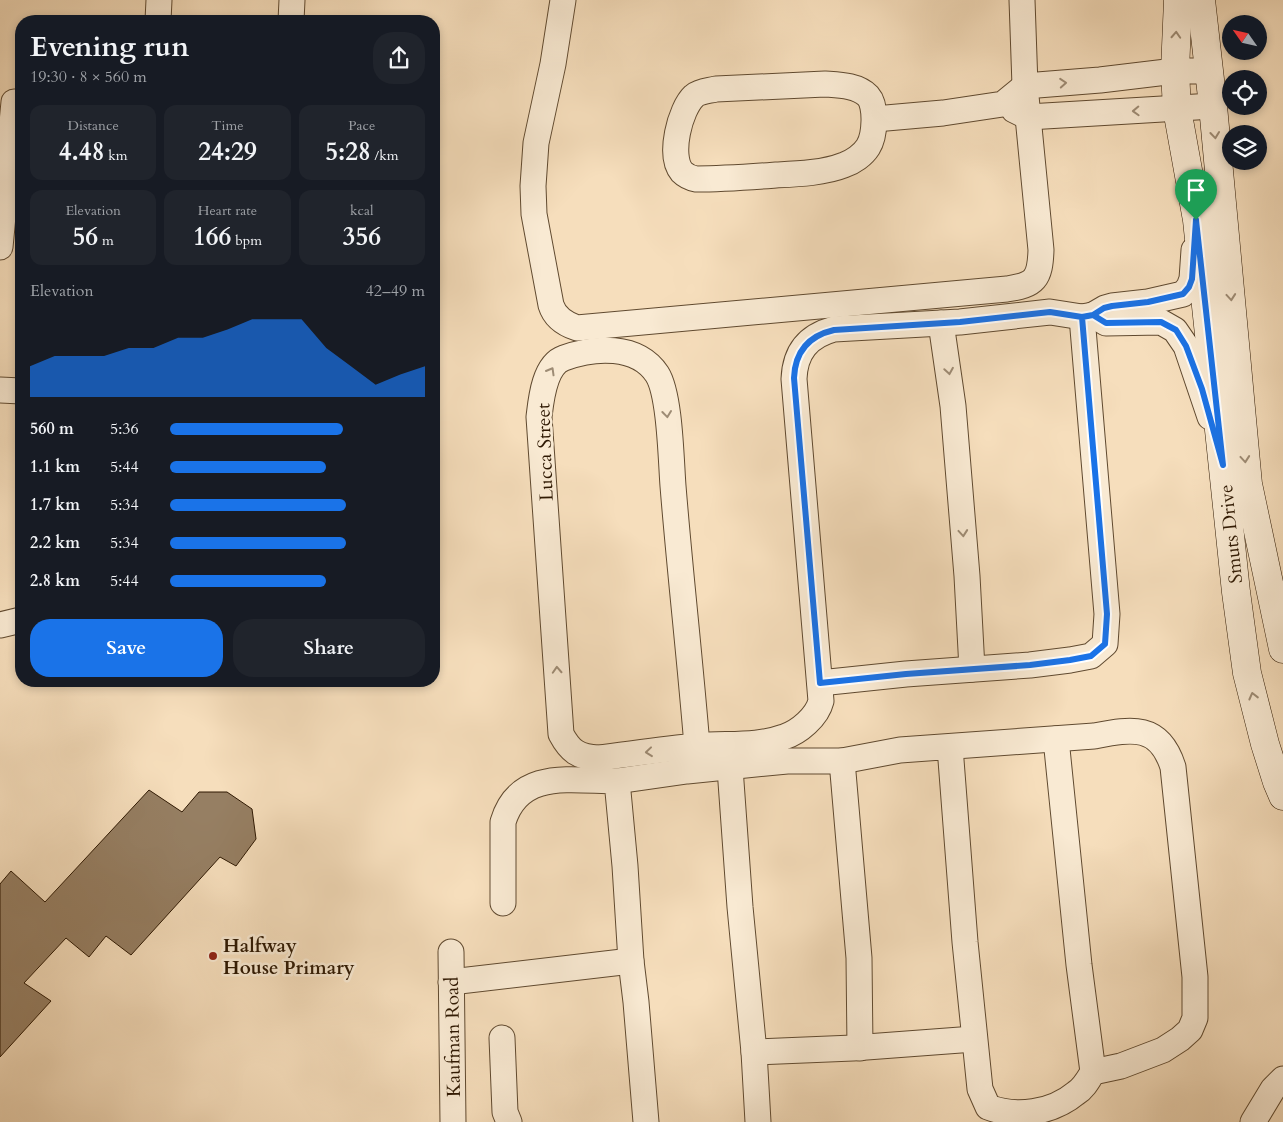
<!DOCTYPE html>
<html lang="en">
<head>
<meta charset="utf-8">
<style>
	body { margin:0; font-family:Cardo,serif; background:#20242c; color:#f1f3f6; height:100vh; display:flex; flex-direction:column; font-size:19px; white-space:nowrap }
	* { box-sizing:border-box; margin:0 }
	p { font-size:16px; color:#9ea1a6 }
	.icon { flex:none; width:28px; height:28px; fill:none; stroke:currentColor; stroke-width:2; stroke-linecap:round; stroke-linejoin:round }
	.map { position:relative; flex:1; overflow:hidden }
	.details { position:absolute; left:15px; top:15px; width:425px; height:672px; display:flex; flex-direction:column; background:#171b24; border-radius:20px; box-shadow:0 2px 8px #0003 }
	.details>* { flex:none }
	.needle { width:32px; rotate:304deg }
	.fabs { position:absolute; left:1222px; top:15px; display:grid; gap:10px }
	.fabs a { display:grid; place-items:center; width:45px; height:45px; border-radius:50%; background:#171b24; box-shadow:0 2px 8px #0003; font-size:25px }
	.pin { position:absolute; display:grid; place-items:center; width:42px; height:42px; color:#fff; margin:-51px -21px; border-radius:50% 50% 50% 0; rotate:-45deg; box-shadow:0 0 5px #0007 }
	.pin .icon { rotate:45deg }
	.round { display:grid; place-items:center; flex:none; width:52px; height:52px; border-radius:20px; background:#20242c }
	.headline { display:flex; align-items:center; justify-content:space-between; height:85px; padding:0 15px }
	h1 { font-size:28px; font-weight:700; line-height:38px }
	.metrics { display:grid; grid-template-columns:repeat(3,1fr); gap:8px; height:85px; padding:5px 15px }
	.metrics div { display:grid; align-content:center; border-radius:12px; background:#20242c; text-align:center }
	.metrics b { font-size:25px; font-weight:700 }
	.metrics small { font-size:14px; font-weight:400 }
	.metrics p { font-size:14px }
	.chart { height:140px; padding:10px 15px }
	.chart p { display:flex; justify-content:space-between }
	.chart svg { width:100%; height:90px; margin-top:5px; fill:#1a73e8; opacity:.7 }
	.action { display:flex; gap:10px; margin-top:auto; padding:10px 15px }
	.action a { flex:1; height:58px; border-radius:20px; background:#1a73e8; color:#fff; font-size:20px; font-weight:700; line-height:58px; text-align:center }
	.action a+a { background:#20242c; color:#f1f3f6 }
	ul { padding:0 15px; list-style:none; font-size:16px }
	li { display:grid; grid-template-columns:80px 60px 1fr; align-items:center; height:38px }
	li i { height:12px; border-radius:6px; background:#1a73e8 }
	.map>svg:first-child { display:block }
	.building { fill:#967f63; stroke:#2e1802 }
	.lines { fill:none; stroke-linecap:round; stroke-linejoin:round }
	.street-casing { stroke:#604a30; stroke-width:27 }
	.secondary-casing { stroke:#2e1802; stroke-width:29 }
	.street { stroke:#f9ead3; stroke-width:25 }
	.secondary { stroke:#f9ead3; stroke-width:28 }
	.oneway { stroke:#9e8c75 }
	.route-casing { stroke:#fff; stroke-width:10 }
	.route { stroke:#1a73e8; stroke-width:6 }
	.poi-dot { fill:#8f2418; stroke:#f9ead3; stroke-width:2 }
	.labels { text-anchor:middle; stroke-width:5; stroke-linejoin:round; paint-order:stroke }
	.street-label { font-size:19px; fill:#2e1802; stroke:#f9ead3 }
	.poi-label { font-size:19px; font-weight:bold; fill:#2e1802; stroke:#f9ead3; text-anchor:start }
</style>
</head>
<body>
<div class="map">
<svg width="1283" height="1122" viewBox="0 0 1283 1122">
	<rect width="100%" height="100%" fill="#f6debc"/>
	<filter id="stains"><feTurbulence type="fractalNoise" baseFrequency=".004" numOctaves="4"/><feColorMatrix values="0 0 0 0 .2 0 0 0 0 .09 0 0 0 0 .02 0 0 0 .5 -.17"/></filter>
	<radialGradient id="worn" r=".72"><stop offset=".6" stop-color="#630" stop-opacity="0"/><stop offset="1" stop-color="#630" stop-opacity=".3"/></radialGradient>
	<path class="building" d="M149 790 182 812 199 792H227L252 809 256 839 236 866 220 857 131 955 106 936 89 957 66 938 24 983 51 1001 0 1057V884L11 871 45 902Z"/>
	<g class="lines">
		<g class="street-casing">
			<g id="street">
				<path d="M563 0 553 64 536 143 533 186 534 214 551 305C555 318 565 324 577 328L1007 289C1035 285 1040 279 1041 250L1025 86 1022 0"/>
				<path d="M158 21 159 0"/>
				<path d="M291 21 292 0"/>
				<path d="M825 84C839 85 857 85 868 96 877 106 875 136 868 147 863 155 853 162 844 165 824 173 797 174 776 175 749 177 723 179 696 179 691 178 686 176 682 172 668 156 680 109 694 96 700 91 708 91 716 89Z"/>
				<path d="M1014 110 1028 117 1213 106"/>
				<path d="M875 119 943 113 1003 104 1025 86 1100 80 1175 71H1208"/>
				<path d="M0 247 14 102"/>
				<path d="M1093 315 1106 323 1161 322 1175 330 1186 346 1210 417"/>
				<path d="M941 323 953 406 967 576 972 669"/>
				<path d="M0 390 21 391"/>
				<path d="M0 625 21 620"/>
				<path d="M820 683 906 674 1030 665 1070 660 1091 656 1105 644 1107 614 1082 317"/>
				<path d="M1056 739 1079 965 1093 1072"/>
				<path d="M697 746C690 659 680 573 673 486 671 460 670 394 657 374 637 344 594 347 564 358 544 365 541 400 539 417L561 734C570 751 578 757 598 758 631 754 664 749 697 746 725 743 757 747 784 737 799 732 817 717 821 701L794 379C795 352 808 336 834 329L960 322 1050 312 1082 317 1093 315 1105 308 1112 306 1148 302 1183 294 1189 287 1192 279 1194 250"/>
				<path d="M842 761 859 958 860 1048"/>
				<path d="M730 768 740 907 754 1052 758 1122"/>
				<path d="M617 781 687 771 787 761H842L900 750 1094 736C1131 729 1159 723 1173 767L1195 977V1018L1190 1030 1180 1039 1163 1050 1121 1066 1093 1072C1088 1080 1084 1088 1076 1093 1052 1113 1016 1118 988 1107L980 1089 965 942 950 747"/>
				<path d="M503 903V822C519 768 573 781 617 781L625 866 631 961 636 1002 646 1122"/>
				<path d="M451 952 453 1122"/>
				<path d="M451 982 631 961"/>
				<path d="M502 1038 505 1112 509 1122"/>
				<path d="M754 1052 853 1048 974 1039"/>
				<path d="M1253 1122 1273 1089 1283 1079"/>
			</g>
		</g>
		<g class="secondary-casing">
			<g id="secondary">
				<path d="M1178 0 1175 71 1177 109 1197 220 1236 592 1247 673 1265 744 1277 782 1283 796"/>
				<path d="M1201 0 1213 106 1248 484 1283 649"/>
			</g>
		</g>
		<use href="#street" class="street"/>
		<use href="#secondary" class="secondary"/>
	</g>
	<defs><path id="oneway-chevron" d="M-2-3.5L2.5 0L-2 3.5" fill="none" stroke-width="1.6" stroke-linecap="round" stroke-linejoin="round" transform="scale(1.25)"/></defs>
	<g class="oneway">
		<use href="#oneway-chevron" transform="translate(1176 35) rotate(-87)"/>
		<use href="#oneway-chevron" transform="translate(1063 83) rotate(-4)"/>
		<use href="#oneway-chevron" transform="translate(1136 111) rotate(178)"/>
		<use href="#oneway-chevron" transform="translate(1215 135) rotate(84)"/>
		<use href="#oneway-chevron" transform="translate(1231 297) rotate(85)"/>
		<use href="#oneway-chevron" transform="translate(551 371) rotate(-60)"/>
		<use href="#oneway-chevron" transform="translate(949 371) rotate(81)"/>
		<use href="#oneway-chevron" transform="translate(667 414) rotate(83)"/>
		<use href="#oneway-chevron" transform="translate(1245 459) rotate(85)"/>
		<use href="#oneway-chevron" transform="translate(963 533) rotate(85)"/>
		<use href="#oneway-chevron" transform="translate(557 670) rotate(-93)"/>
		<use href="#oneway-chevron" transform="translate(1253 696) rotate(-104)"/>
		<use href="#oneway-chevron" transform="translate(649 752) rotate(174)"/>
	</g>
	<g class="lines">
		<g class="route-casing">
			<path id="route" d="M1196 220 1192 279 1189 287 1183 294 1148 302 1112 306 1104 308 1093 315 1082 317 1050 312 960 322 834 330C808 336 795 352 794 378L820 683 906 674 1030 665 1070 660 1091 656 1105 644 1107 614 1082 317 1093 315 1106 323 1161 322 1176 330 1186 346 1202 389 1223 465 1196 220"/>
		</g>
		<use href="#route" class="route"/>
	</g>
	<circle class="poi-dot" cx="213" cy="956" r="5"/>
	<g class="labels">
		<g class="street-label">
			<text transform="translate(544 452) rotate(-92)" y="7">Lucca Street</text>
			<text transform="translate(1230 534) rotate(-96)" y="7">Smuts Drive</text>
			<text transform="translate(452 1037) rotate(-91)" y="7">Kaufman Road</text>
		</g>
		<g class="poi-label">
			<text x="223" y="952">Halfway<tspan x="223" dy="22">House Primary</tspan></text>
		</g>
	</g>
	<rect width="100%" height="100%" filter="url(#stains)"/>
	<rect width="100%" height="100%" fill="url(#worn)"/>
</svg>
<div class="fabs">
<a><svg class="needle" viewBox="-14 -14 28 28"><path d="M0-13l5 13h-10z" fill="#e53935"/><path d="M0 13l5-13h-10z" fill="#9ea1a6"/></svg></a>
<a><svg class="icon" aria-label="locate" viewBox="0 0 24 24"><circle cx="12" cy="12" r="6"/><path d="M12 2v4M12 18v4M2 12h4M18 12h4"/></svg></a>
<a><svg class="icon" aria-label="layers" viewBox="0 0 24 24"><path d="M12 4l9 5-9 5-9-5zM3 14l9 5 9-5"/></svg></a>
</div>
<div class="pin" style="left:1196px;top:220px;background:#1e9e55"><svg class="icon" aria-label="arrive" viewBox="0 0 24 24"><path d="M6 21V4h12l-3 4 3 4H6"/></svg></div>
<section class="details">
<div class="headline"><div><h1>Evening run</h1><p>19:30 · 8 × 560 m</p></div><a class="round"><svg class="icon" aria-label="share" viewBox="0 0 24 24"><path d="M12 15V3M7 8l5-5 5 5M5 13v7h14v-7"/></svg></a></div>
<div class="metrics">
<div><p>Distance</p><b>4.48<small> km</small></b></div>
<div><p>Time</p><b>24:29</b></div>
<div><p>Pace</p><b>5:28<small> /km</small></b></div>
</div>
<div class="metrics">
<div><p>Elevation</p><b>56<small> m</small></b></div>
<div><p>Heart rate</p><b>166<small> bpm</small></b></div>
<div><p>kcal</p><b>356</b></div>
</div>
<div class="chart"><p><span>Elevation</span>42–49 m</p>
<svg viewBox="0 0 160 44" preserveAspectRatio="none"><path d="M0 44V29L10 24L20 24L30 24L40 20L50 20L60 15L70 15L80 11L90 6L100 6L110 6L120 20L130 29L140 38L150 33L160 29V44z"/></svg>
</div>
<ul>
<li><b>560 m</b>5:36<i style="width:68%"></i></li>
<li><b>1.1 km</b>5:44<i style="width:61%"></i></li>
<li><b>1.7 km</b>5:34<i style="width:69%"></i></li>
<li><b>2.2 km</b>5:34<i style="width:69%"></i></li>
<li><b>2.8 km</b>5:44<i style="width:61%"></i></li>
</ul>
<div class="action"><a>Save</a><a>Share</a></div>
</section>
</div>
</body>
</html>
